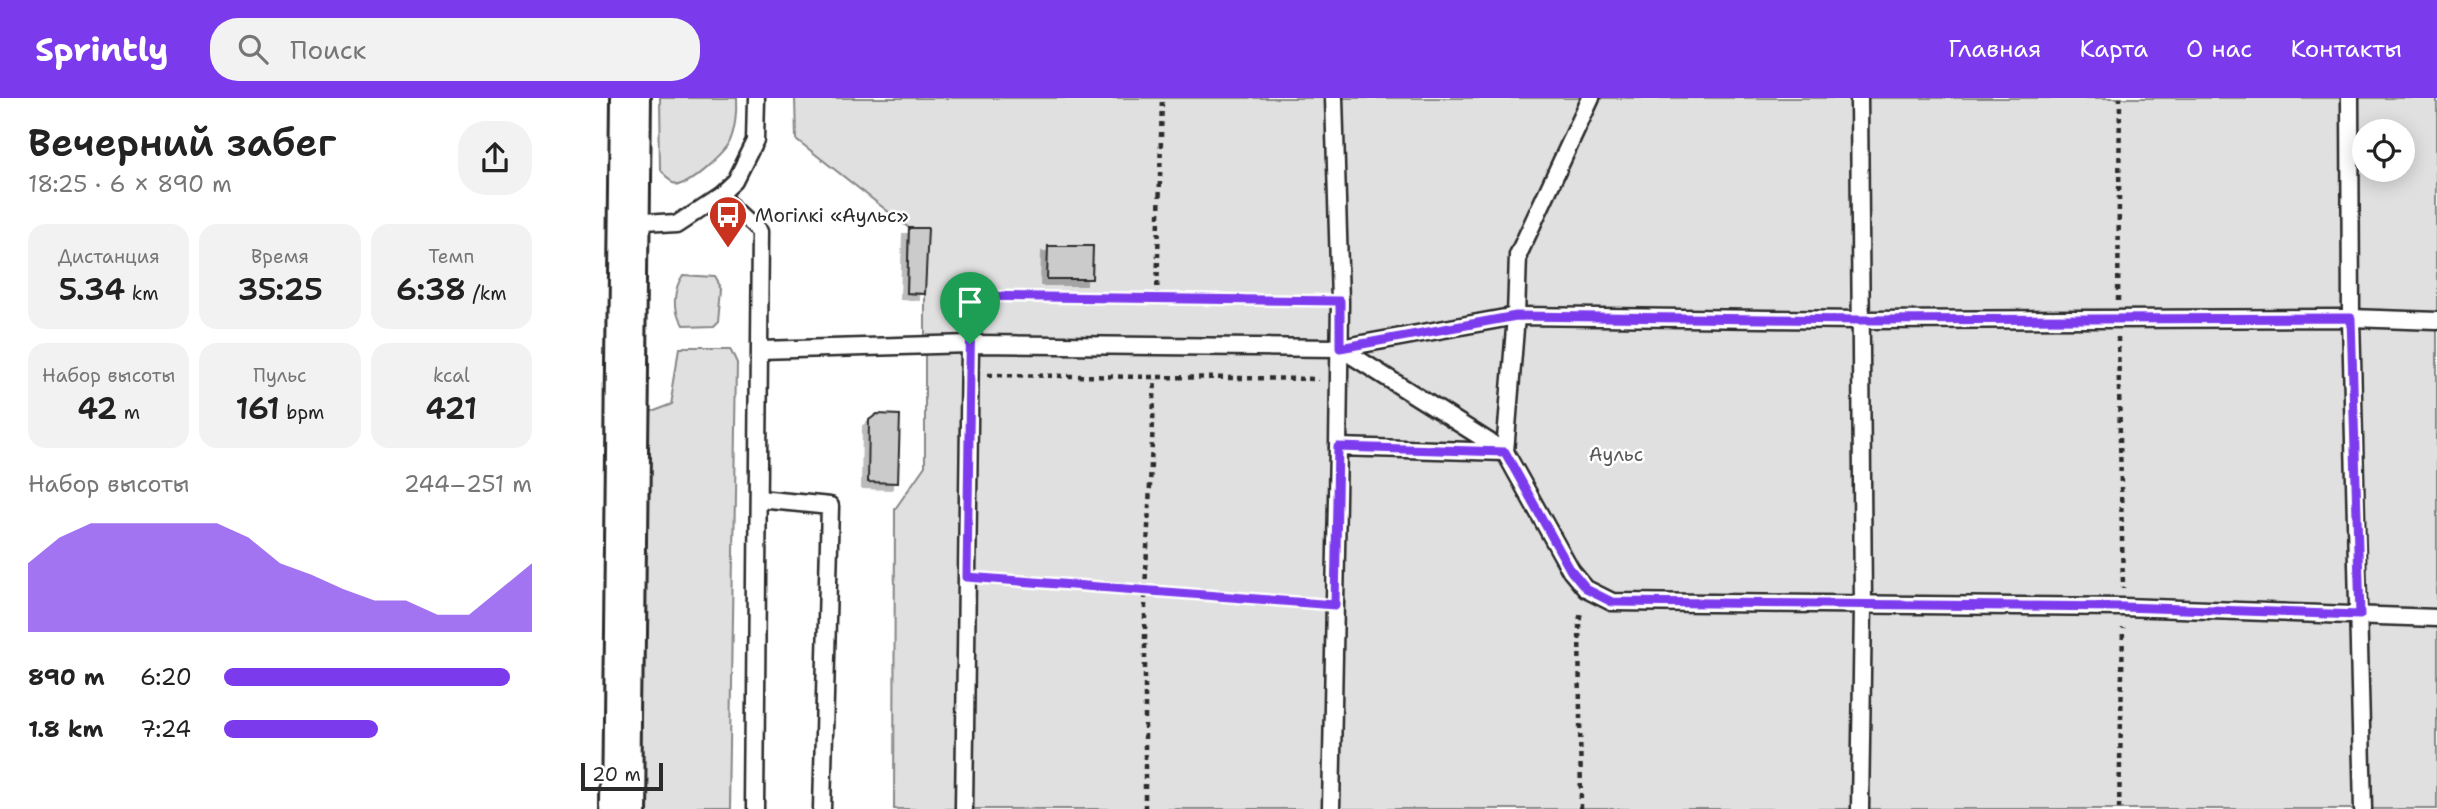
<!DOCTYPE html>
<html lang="ru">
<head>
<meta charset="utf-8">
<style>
	body { margin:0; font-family:"Shantell Sans",sans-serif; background:#f2f2f2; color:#222; height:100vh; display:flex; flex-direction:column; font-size:26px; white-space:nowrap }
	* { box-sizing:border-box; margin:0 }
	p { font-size:23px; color:#767676 }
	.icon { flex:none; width:38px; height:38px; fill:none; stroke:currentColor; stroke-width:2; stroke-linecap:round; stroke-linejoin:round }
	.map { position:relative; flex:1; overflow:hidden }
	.panel { display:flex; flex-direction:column; background:#fff; width:560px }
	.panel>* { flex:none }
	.buttons { position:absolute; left:1792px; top:21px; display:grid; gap:14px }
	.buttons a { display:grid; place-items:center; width:63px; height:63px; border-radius:50%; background:#fff; box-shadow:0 4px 18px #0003; font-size:35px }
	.scale { position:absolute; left:21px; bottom:18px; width:82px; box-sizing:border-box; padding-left:7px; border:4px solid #2b2b2b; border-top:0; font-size:19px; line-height:24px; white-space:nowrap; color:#2b2b2b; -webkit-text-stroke:5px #fff; paint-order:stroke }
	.pin { position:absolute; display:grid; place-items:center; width:60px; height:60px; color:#fff; margin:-72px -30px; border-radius:50% 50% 50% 0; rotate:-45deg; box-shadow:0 0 7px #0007 }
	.pin .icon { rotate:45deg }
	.round { display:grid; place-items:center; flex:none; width:74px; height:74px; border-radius:28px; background:#f2f2f2 }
	.headline { display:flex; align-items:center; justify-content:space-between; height:119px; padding:0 28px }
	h1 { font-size:38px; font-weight:600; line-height:52px }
	.stats { display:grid; grid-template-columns:repeat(3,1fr); gap:10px; height:119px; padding:7px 28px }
	.stats div { display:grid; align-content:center; border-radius:18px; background:#f2f2f2; text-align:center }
	.stats b { font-size:30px; font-weight:600 }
	.stats small { font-size:19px; font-weight:400 }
	.stats p { font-size:19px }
	.chart { height:196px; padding:14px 28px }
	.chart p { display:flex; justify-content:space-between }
	.chart svg { width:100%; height:126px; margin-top:7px; fill:#7c3aed; opacity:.7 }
	ul { padding:0 28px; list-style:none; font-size:23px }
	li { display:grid; grid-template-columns:112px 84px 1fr; align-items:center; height:52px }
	li i { height:18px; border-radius:9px; background:#7c3aed }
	header { display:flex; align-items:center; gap:42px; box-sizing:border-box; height:98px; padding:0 35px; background:#7c3aed; color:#fff }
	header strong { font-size:33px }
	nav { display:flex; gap:38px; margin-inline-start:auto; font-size:24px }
	.search { width:490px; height:63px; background:#f2f2f2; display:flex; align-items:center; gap:18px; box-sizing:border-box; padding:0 24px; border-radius:28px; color:#767676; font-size:26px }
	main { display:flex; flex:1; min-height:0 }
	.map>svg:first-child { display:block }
	.green { fill:#e0e0e0; stroke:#868686; stroke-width:2; fill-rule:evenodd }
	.building { fill:#cbcbcb; stroke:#2b2b2b; stroke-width:2; filter:url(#shadow) }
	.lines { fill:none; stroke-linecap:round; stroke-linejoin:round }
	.lane-casing { stroke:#2b2b2b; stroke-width:21 }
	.secondary-casing { stroke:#2b2b2b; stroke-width:44 }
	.path { stroke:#2b2b2b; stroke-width:4.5; stroke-dasharray:5 5; stroke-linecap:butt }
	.lane { stroke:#fff; stroke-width:16 }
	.secondary { stroke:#fff; stroke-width:38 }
	.route-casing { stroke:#fff; stroke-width:14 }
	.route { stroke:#7c3aed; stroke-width:9 }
	.labels { text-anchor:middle; stroke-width:5; stroke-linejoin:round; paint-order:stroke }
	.poi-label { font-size:19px; fill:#2b2b2b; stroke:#fff; text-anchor:start }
	.park-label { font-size:19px; fill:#585858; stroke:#fff }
</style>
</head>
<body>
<header>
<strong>Sprintly</strong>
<div class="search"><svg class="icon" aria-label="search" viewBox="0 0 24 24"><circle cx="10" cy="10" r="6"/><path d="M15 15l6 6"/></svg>Поиск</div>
<nav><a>Главная</a><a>Карта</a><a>О нас</a><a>Контакты</a></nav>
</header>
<main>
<section class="panel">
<div class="headline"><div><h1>Вечерний забег</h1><p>18:25 · 6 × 890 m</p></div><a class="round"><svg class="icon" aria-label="share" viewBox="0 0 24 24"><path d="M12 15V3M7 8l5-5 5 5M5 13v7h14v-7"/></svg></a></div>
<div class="stats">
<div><p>Дистанция</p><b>5.34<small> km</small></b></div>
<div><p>Время</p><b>35:25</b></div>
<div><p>Темп</p><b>6:38<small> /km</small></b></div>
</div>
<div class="stats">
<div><p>Набор высоты</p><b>42<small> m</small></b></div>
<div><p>Пульс</p><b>161<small> bpm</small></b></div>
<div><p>kcal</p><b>421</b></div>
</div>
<div class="chart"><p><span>Набор высоты</span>244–251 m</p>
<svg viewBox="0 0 160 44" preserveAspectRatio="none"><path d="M0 44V20L10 11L20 6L30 6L40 6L50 6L60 6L70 11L80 20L90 24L100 29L110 33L120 33L130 38L140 38L150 29L160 20V44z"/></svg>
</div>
<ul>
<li><b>890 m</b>6:20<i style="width:93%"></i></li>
<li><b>1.8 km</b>7:24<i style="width:50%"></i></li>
</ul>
</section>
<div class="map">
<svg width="1877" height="711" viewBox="0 0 1877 711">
	<defs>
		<filter id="shadow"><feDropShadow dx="-6" dy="6" stdDeviation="0" flood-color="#0004"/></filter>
	</defs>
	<rect width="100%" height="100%" fill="#fff"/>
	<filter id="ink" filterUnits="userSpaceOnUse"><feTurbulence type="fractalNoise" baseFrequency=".0143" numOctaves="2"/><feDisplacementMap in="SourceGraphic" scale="14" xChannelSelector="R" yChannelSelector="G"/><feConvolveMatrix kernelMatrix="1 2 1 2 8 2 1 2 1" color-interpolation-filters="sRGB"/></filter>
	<g filter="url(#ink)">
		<g class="green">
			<path d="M99 0H176C177 13 175 32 169 44 163 56 126 90 113 85 108 83 103 77 100 75Z"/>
			<path d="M235 0H1877V711H334L335 411 365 368V196L347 195 349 130 236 41ZM1804 33H1843V72H1804Z"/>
			<path d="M122 177 155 179 162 191 159 223 154 228 120 229C111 214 112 191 122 177Z"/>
			<path d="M119 252H170L177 267 170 711H82L86 314 110 305Z"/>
		</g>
		<g class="building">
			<path d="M349 130H368L365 196 347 195Z"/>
			<path d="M488 148H533L532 181H487Z"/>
			<path d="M317 316 340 317 338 385 308 384 309 322Z"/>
		</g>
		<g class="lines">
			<g class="lane-casing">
				<g id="lane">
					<path d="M774 0 780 203 778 349"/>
					<path d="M1299 0 1303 508 1300 711"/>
					<path d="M1790 0 1791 220 1803 711"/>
					<path d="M160 96 200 133 195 711"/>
					<path d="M67 128 116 125 160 96 175 82 195 42 196 0"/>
					<path d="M780 250 945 354 1011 473 1026 491 1052 504 1563 509 1877 520"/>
					<path d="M200 252 410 246 780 250 956 218 1301 222 1791 220 1877 223"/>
					<path d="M199 401 270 408 262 711"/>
					<path d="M404 711 410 246"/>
					<path d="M771 711 778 349 945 354 956 218 958 157 1031 0"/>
				</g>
			</g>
			<g class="secondary-casing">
				<path id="secondary" d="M62 711 70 0"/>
			</g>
			<g class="path">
				<path d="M597 199 602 0"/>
				<path d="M1558 203 1560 0"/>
				<path d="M411 227V198L758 202"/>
				<path d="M1558 239 1563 490"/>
				<path d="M428 277 759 281"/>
				<path d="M425 480 755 506"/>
				<path d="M585 711V493L595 281"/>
				<path d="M1021 711 1019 524 1021 513"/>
				<path d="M1559 711 1563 530"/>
			</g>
			<use href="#lane" class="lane"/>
			<use href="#secondary" class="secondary"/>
		</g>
	</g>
	<g class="lines" filter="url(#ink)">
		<g class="route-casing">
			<path id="route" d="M411 198 780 203V250L956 218 1301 222 1791 220 1800 517 1563 509 1052 504 1026 491 1011 473 945 354 778 349 775 507 407 479Z"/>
		</g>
		<use href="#route" class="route"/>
	</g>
	<defs>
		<g id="bus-pin" transform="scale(2.0125)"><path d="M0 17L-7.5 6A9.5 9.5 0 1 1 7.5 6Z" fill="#c8321e" stroke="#fff"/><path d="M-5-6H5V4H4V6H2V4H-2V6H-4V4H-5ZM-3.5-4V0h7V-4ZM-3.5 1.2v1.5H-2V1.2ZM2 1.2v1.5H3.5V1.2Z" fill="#fff"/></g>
	</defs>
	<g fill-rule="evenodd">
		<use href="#bus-pin" x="168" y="117"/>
	</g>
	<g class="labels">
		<g class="poi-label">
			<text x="195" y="124">Могілкі «Аульс»</text>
		</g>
		<g class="park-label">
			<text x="1056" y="363">Аульс</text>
		</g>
	</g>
</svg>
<div class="buttons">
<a><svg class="icon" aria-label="locate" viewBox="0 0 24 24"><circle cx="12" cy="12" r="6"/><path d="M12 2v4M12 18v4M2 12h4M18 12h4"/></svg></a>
</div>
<div class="scale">20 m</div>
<div class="pin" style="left:410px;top:246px;background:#1e9e55"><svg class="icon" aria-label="arrive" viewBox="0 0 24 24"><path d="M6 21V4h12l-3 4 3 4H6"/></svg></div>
</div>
</main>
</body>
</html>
